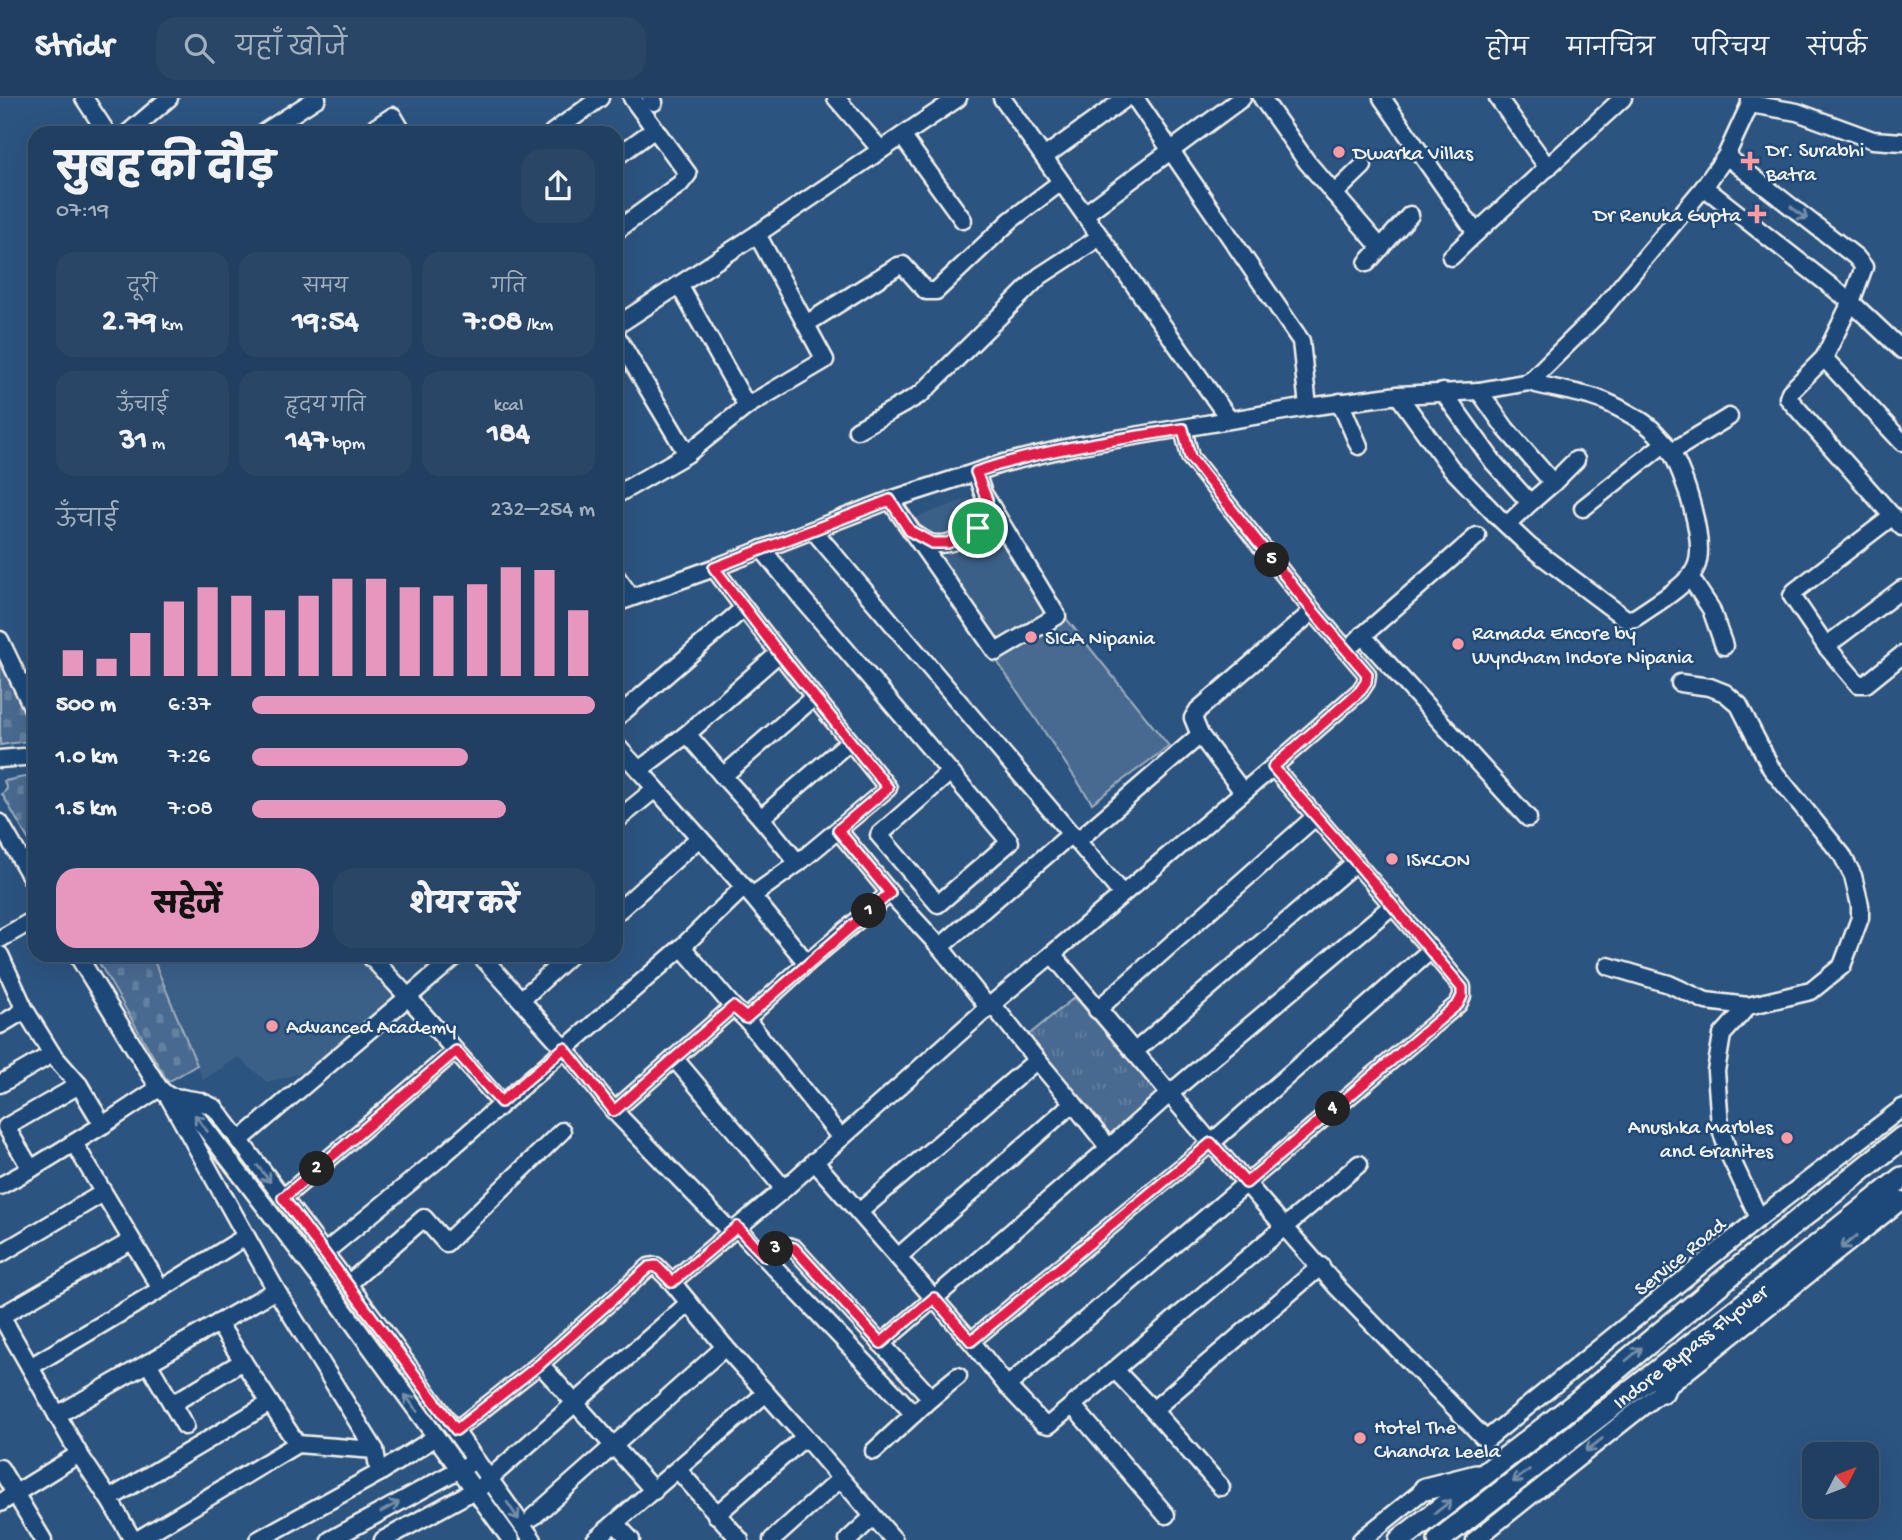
<!DOCTYPE html>
<html lang="hi">
<head>
<meta charset="utf-8">
<style>
	body { margin:0; font-family:"Gochi Hand","Playpen Sans Deva",sans-serif; background:#294667; color:#f1f3f6; height:100vh; display:flex; flex-direction:column; font-size:26px; white-space:nowrap }
	* { box-sizing:border-box; margin:0 }
	p { font-size:23px; color:#a2afbd }
	.icon { flex:none; width:38px; height:38px; fill:none; stroke:currentColor; stroke-width:2; stroke-linecap:round; stroke-linejoin:round }
	.map { position:relative; flex:1; overflow:hidden }
	.drawer { position:absolute; left:28px; top:28px; width:595px; height:836px; display:flex; flex-direction:column; background:#213f61; border-radius:21px; box-shadow:0 7px 28px #0002,0 0 0 2px #3e5876 }
	.drawer>* { flex:none }
	.needle { width:46px; rotate:48deg }
	.controls { position:absolute; left:1802px; top:1344px; display:grid; gap:14px }
	.controls a { display:grid; place-items:center; width:77px; height:77px; border-radius:14px; background:#213f61; box-shadow:0 7px 28px #0002,0 0 0 2px #3e5876; font-size:35px }
	.pin { position:absolute; display:grid; place-items:center; width:60px; height:60px; color:#fff; margin:-30px; border:4px solid #fff; border-radius:50%; box-shadow:0 2px 7px #0007 }
	.km { position:absolute; width:35px; height:35px; margin:-18px; border-radius:50%; background:#222; color:#fff; font-size:19px; line-height:35px; text-align:center }
	.round { display:grid; place-items:center; flex:none; width:74px; height:74px; border-radius:21px; background:#294667 }
	.overview { display:flex; align-items:center; justify-content:space-between; height:119px; padding:0 28px }
	h1 { font-size:38px; font-weight:800; line-height:52px }
	.stats { display:grid; grid-template-columns:repeat(3,1fr); gap:10px; height:119px; padding:7px 28px }
	.stats div { display:grid; align-content:center; border-radius:18px; background:#294667; text-align:center }
	.stats b { font-size:30px; font-weight:800 }
	.stats small { font-size:19px; font-weight:400 }
	.stats p { font-size:19px }
	.chart { height:196px; padding:14px 28px }
	.chart p { display:flex; justify-content:space-between }
	.chart svg { width:100%; height:126px; margin-top:7px; stroke:#e797bd; stroke-width:6 }
	.cta { display:flex; gap:14px; margin-top:auto; padding:14px 28px }
	.cta a { flex:1; height:80px; border-radius:21px; background:#e797bd; color:#111; font-size:28px; font-weight:800; line-height:80px; text-align:center }
	.cta a+a { background:#294667; color:#f1f3f6 }
	ul { padding:0 28px; list-style:none; font-size:23px }
	li { display:grid; grid-template-columns:112px 84px 1fr; align-items:center; height:52px }
	li i { height:18px; border-radius:9px; background:#e797bd }
	header { display:flex; align-items:center; gap:42px; box-sizing:border-box; height:98px; padding:0 35px; background:#213f61; border-bottom:2px solid #3e5876 }
	header strong { font-size:33px }
	nav { display:flex; gap:38px; margin-inline-start:auto; font-size:24px }
	.search { width:490px; height:63px; background:#294667; display:flex; align-items:center; gap:18px; box-sizing:border-box; padding:0 24px; border-radius:21px; color:#a2afbd; font-size:26px }
	.map>svg:first-child { display:block }
	.built { fill:#3b6088 }
	.green { fill:#496b90; stroke:#9eaebc; stroke-width:2 }
	.cemetery { fill:url(#cemetery-stones); stroke:#9eaebc; stroke-width:2 }
	.park { fill:url(#park-tufts); stroke:#9eaebc; stroke-width:2 }
	.lines { fill:none; stroke-linecap:round; stroke-linejoin:round }
	.minor-casing { stroke:#f4f1e8; stroke-width:21 }
	.highway-casing { stroke:#f4f1e8; stroke-width:26 }
	.minor { stroke:#1f4a7a; stroke-width:16 }
	.highway { stroke:#1f4a7a; stroke-width:21 }
	.oneway { stroke:#748da6 }
	.route-casing { stroke:#fff; stroke-width:14 }
	.route { stroke:#e11d48; stroke-width:9 }
	.poi-dot { fill:#ff9aa2; stroke:#1f4a7a; stroke-width:2.5 }
	.labels { text-anchor:middle; stroke-width:5; stroke-linejoin:round; paint-order:stroke }
	.poi-label { font-size:21px; fill:#f4f1e8; stroke:#1f4a7a; text-anchor:start }
	.street-label { font-size:21px; fill:#f4f1e8; stroke:#1f4a7a }
</style>
</head>
<body>
<header>
<strong>Stridr</strong>
<div class="search"><svg class="icon" aria-label="search" viewBox="0 0 24 24"><circle cx="10" cy="10" r="6"/><path d="M15 15l6 6"/></svg>यहाँ खोजें</div>
<nav><a>होम</a><a>मानचित्र</a><a>परिचय</a><a>संपर्क</a></nav>
</header>
<div class="map">
<svg width="1902" height="1442" viewBox="0 0 1902 1442">
	<defs>
		<pattern id="cemetery-stones" width="16" height="16" patternUnits="userSpaceOnUse" patternTransform="scale(1.75)"><rect width="16" height="16" fill="#496b90"/><path d="M2 7V4a2 2 0 0 1 4 0v3zM10 15v-3a2 2 0 0 1 4 0v3z" fill="#6481a0"/></pattern>
		<pattern id="park-tufts" width="24" height="20" patternUnits="userSpaceOnUse" patternTransform="scale(1.75)"><rect width="24" height="20" fill="#496b90"/><path d="M3 7l-1-3M5 7V3M7 7l1-3M15 17l-1-3M17 17v-4M19 17l1-3" fill="none" stroke="#6481a0"/></pattern>
	</defs>
	<rect width="100%" height="100%" fill="#2c5481"/>
	<filter id="ink" filterUnits="userSpaceOnUse"><feTurbulence type="fractalNoise" baseFrequency=".0143" numOctaves="2"/><feDisplacementMap in="SourceGraphic" scale="14" xChannelSelector="R" yChannelSelector="G"/><feConvolveMatrix kernelMatrix="1 2 1 2 8 2 1 2 1" color-interpolation-filters="sRGB"/></filter>
	<g filter="url(#ink)">
		<g class="built">
			<path d="M989 393 1065 519 1169 648 1092 705 995 560 895 427Z"/>
			<path d="M152 858H369L403 896 307 974 267 984 238 959 203 982Z"/>
		</g>
		<path class="green" d="M1065 519 1169 648 1092 705 995 560Z"/>
		<g class="cemetery">
			<path d="M0 556 35 627V642L0 647Z"/>
			<path d="M35 677V753L2 696 7 691 4 683Z"/>
			<path d="M95 858H152L197 967 168 984Z"/>
		</g>
		<path class="park" d="M1075 899 1164 1003 1110 1051 1020 944Z"/>
		<g class="lines">
			<g class="minor-casing">
				<g id="minor">
					<path d="M84 0 107 35"/>
					<path d="M651 0 654 4"/>
					<path d="M836 0 881 52"/>
					<path d="M1002 0 1229 321"/>
					<path d="M1135 0 1301 243 1308 309"/>
					<path d="M1262 0 1307 64 1381 150"/>
					<path d="M1382 0 1476 135 1623 0"/>
					<path d="M1498 0 1548 70"/>
					<path d="M1750 6 1797 14 1873 42 1902 44"/>
					<path d="M128 35 169 0"/>
					<path d="M263 35 317 0"/>
					<path d="M367 35 393 18 403 35"/>
					<path d="M552 35 600 0"/>
					<path d="M902 38 963 122"/>
					<path d="M1726 58 1856 159 1864 169 1851 204 1824 260 1790 294 1788 300 1902 429"/>
					<path d="M616 59 655 31"/>
					<path d="M1044 59 1126 0"/>
					<path d="M1704 89 1851 204 1902 252"/>
					<path d="M1334 96 1363 68"/>
					<path d="M1085 116 1242 0"/>
					<path d="M616 133 680 86 688 76 632 0"/>
					<path d="M1451 159 1476 135"/>
					<path d="M1367 165 1410 117"/>
					<path d="M679 187 747 308"/>
					<path d="M806 226 898 168 903 167 926 193H936L1011 122 1061 84"/>
					<path d="M616 228 757 136 958 0"/>
					<path d="M616 237 687 356"/>
					<path d="M1824 260 1902 344"/>
					<path d="M1443 294 1494 365 1530 405 1553 385 1506 331 1479 293"/>
					<path d="M1398 297 1450 369 1497 418 1530 449 1626 521 1635 520C1652 508 1689 487 1696 469 1707 444 1684 375 1670 352 1663 341 1650 328 1640 322 1625 313 1608 303 1592 299 1571 293 1550 290 1529 284"/>
					<path d="M1340 304 1359 348"/>
					<path d="M1183 331 1190 359 1313 513 1367 576 1366 584 1360 593 1273 669 1431 852 1211 1045 1337 1189 1486 1342 1759 1120 1902 1010"/>
					<path d="M857 332 921 296 1040 178 1100 139"/>
					<path d="M1671 354 1729 319"/>
					<path d="M1553 385 1576 362"/>
					<path d="M616 397 687 356 747 308 825 262 757 136"/>
					<path d="M890 402 996 554 1057 518 983 395 976 374"/>
					<path d="M1583 410 1665 345"/>
					<path d="M1893 418 1795 493 1792 498 1826 548 1858 586H1866L1902 557"/>
					<path d="M1507 427 1530 405"/>
					<path d="M813 432 1122 796"/>
					<path d="M915 436C920 439 925 443 930 445 944 449 969 440 979 429 985 422 986 411 987 402"/>
					<path d="M762 451 800 498 1010 744 938 806 879 737 950 674"/>
					<path d="M714 470C769 545 829 617 888 690L798 765 761 720 850 643"/>
					<path d="M616 478 631 499"/>
					<path d="M1690 479 1711 511 1724 548"/>
					<path d="M616 505 714 470 890 402 1004 365 1075 348 1308 309 1398 297 1479 293 1529 284 1597 217 1704 89 1726 58 1750 6V0"/>
					<path d="M1362 537 1528 720"/>
					<path d="M0 542 35 615"/>
					<path d="M1354 545 1477 438"/>
					<path d="M1826 548 1902 491"/>
					<path d="M1680 585 1710 589 1725 595 1739 607 1771 670 1842 757 1853 778 1860 807V820L1842 868 1811 893 1748 908 1722 937 1716 973 1720 1028 1728 1054 1759 1120"/>
					<path d="M616 620 744 510"/>
					<path d="M687 636 639 672 752 798 798 765"/>
					<path d="M616 647 639 672"/>
					<path d="M0 661 35 658"/>
					<path d="M723 678 687 636 779 555"/>
					<path d="M1243 694 1200 637 1193 620 1198 612 1313 513"/>
					<path d="M761 720 723 678 814 599"/>
					<path d="M616 723 655 691"/>
					<path d="M0 725 35 786"/>
					<path d="M838 732 890 795 940 849 1071 736"/>
					<path d="M1077 743 1200 637"/>
					<path d="M616 815 699 740"/>
					<path d="M0 841 35 821"/>
					<path d="M682 849 733 909"/>
					<path d="M940 849 988 909"/>
					<path d="M0 857 25 912 52 956 79 987 103 1027 159 990"/>
					<path d="M78 858 159 990 168 998 200 1003 215 1010 382 1231 533 1442"/>
					<path d="M456 858 408 899 501 1005"/>
					<path d="M481 858 521 902 569 858"/>
					<path d="M807 865 890 795"/>
					<path d="M1608 868 1669 886 1706 903 1748 908"/>
					<path d="M521 902 564 950 614 1013"/>
					<path d="M1097 912 1315 719"/>
					<path d="M746 921 841 1040"/>
					<path d="M0 927 25 912"/>
					<path d="M1134 954 1356 764"/>
					<path d="M674 960 784 1091"/>
					<path d="M1037 962 1073 1005"/>
					<path d="M0 986 52 956"/>
					<path d="M79 987 6 1029 31 1071 103 1027"/>
					<path d="M168 998 276 1192 375 1352 379 1375"/>
					<path d="M182 1000 335 1200 511 1442"/>
					<path d="M239 1043 408 899 370 858"/>
					<path d="M74 1045 161 1191 245 1139"/>
					<path d="M814 1063 971 1243 1211 1045 1052 856 1273 669"/>
					<path d="M0 1088 31 1071"/>
					<path d="M283 1100 455 953"/>
					<path d="M859 1114 1037 962 992 906 1052 856"/>
					<path d="M324 1155 442 1058 682 849 744 789"/>
					<path d="M0 1156 103 1095"/>
					<path d="M765 1158C775 1152 782 1144 794 1150L931 1300 914 1316 737 1130 784 1091 992 906"/>
					<path d="M898 1159 1073 1005 1109 1050 1168 997 1393 807"/>
					<path d="M672 1184 731 1134 614 1013 733 909 746 921 807 865 752 798"/>
					<path d="M348 1186 424 1120 446 1145 562 1033"/>
					<path d="M0 1216 79 1356 109 1401 133 1442"/>
					<path d="M1 1218 131 1143"/>
					<path d="M218 1225 297 1346"/>
					<path d="M971 1243 1007 1288 1042 1325 1049 1327 1359 1066"/>
					<path d="M881 1246 1109 1050"/>
					<path d="M148 1265 185 1328"/>
					<path d="M540 1266 654 1393"/>
					<path d="M30 1269 161 1191"/>
					<path d="M1115 1272 1153 1312 1321 1168"/>
					<path d="M1007 1288 1458 906 1462 898V889L1431 852"/>
					<path d="M931 1300 958 1278"/>
					<path d="M172 1306 243 1263"/>
					<path d="M1073 1308 1166 1417"/>
					<path d="M1153 1312 1221 1389"/>
					<path d="M57 1317 276 1192"/>
					<path d="M456 1332 540 1266 649 1169 656 1168 672 1184 725 1249 533 1419"/>
					<path d="M805 1339 894 1442"/>
					<path d="M874 1353 914 1316"/>
					<path d="M0 1370 43 1442"/>
					<path d="M678 1372 740 1442"/>
					<path d="M490 1380 689 1205"/>
					<path d="M109 1401 270 1305"/>
					<path d="M0 1405 79 1356"/>
					<path d="M716 1417 805 1339 766 1295"/>
					<path d="M615 1425 631 1442"/>
					<path d="M137 1442 297 1346 375 1352"/>
					<path d="M258 1442 379 1375 436 1339"/>
					<path d="M330 1442 469 1366"/>
					<path d="M383 1442 484 1387"/>
					<path d="M595 1442 766 1295 725 1249"/>
					<path d="M772 1442 840 1381"/>
					<path d="M848 1442 873 1419"/>
					<path d="M1361 1442 1425 1391"/>
					<path d="M1475 1442 1902 1102"/>
				</g>
			</g>
			<g class="highway-casing">
				<g id="highway">
					<path d="M1663 1293 1672 1262"/>
					<path d="M1425 1391 1476 1378"/>
					<path d="M1400 1442 1575 1306 1752 1159 1902 1040"/>
					<path id="s1" d="M1439 1442 1766 1189 1902 1080"/>
				</g>
			</g>
			<use href="#minor" class="minor"/>
			<use href="#highway" class="highway"/>
		</g>
		<defs><path id="oneway-shaft" d="M-6 0H5M1.5-3L5.5 0L1.5 3" fill="none" stroke-width="1.6" stroke-linecap="round" stroke-linejoin="round" transform="scale(1.75)"/></defs>
		<g class="oneway">
			<use href="#oneway-shaft" transform="translate(1799 115) rotate(38)"/>
			<use href="#oneway-shaft" transform="translate(201 1025) rotate(-127)"/>
			<use href="#oneway-shaft" transform="translate(264 1076) rotate(52)"/>
			<use href="#oneway-shaft" transform="translate(1849 1144) rotate(141)"/>
			<use href="#oneway-shaft" transform="translate(1634 1256) rotate(-40)"/>
			<use href="#oneway-shaft" transform="translate(411 1305) rotate(-126)"/>
			<use href="#oneway-shaft" transform="translate(1594 1347) rotate(142)"/>
			<use href="#oneway-shaft" transform="translate(1521 1378) rotate(142)"/>
			<use href="#oneway-shaft" transform="translate(390 1409) rotate(-29)"/>
			<use href="#oneway-shaft" transform="translate(1443 1409) rotate(-38)"/>
			<use href="#oneway-shaft" transform="translate(513 1413) rotate(56)"/>
		</g>
	</g>
	<g class="lines" filter="url(#ink)">
		<g class="route-casing">
			<path id="route" d="M1183 331 1190 359 1313 513 1367 576 1366 584 1360 593 1273 669 1356 764 1462 890V898L1458 906 1246 1085 1211 1045 971 1243 934 1200 881 1245 794 1150 781 1148 765 1158 737 1129 672 1184 656 1168 649 1169 540 1266 456 1332 283 1100 456 953 501 1004 564 950 614 1013 733 909 746 920 890 795 838 732 888 690 779 555 714 470 890 402 910 433 932 445H948L978 430 985 417 987 402 976 374C1043 351 1114 342 1183 331Z"/>
		</g>
		<use href="#route" class="route"/>
	</g>
	<g class="poi-dot">
		<circle cx="1339" cy="54" r="7"/>
		<path d="M1746.5 52.5h7v7h7v7h-7v7h-7v-7h-7v-7h7z"/>
		<path d="M1753.5 105.5h7v7h7v7h-7v7h-7v-7h-7v-7h7z"/>
		<circle cx="1031" cy="539" r="7"/>
		<circle cx="1458" cy="546" r="7"/>
		<circle cx="1392" cy="761" r="7"/>
		<circle cx="272" cy="928" r="7"/>
		<circle cx="1787" cy="1040" r="7"/>
		<circle cx="1360" cy="1340" r="7"/>
	</g>
	<g class="labels">
		<g class="poi-label">
			<text x="1766" y="58">Dr. Surabhi<tspan x="1766" dy="24">Batra</tspan></text>
			<text x="1353" y="61">Dwarka Villas</text>
			<text x="1741" y="123" text-anchor="end">Dr Renuka Gupta</text>
			<text x="1472" y="541">Ramada Encore by<tspan x="1472" dy="24">Wyndham Indore Nipania</tspan></text>
			<text x="1045" y="546">SICA Nipania</text>
			<text x="1406" y="768">ISKCON</text>
			<text x="286" y="935">Advanced Academy</text>
			<text x="1773" y="1035" text-anchor="end">Anushka Marbles<tspan x="1773" dy="24">and Granites</tspan></text>
			<text x="1374" y="1335">Hotel The<tspan x="1374" dy="24">Chandra Leela</tspan></text>
		</g>
		<g class="street-label">
			<text transform="translate(1679 1158) rotate(-39)" y="7">Service Road</text>
			<text dy="7" stroke="none"><textPath href="#s1" startOffset="317">Indore Bypass Flyover</textPath></text>
		</g>
	</g>
</svg>
<div class="controls">
<a><svg class="needle" viewBox="-14 -14 28 28"><path d="M0-13l5 13h-10z" fill="#e53935"/><path d="M0 13l5-13h-10z" fill="#a2afbd"/></svg></a>
</div>
<div class="pin" style="left:978px;top:430px;background:#1e9e55"><svg class="icon" aria-label="arrive" viewBox="0 0 24 24"><path d="M6 21V4h12l-3 4 3 4H6"/></svg></div>
<b class="km" style="left:869px;top:813px">1</b>
<b class="km" style="left:317px;top:1071px">2</b>
<b class="km" style="left:776px;top:1151px">3</b>
<b class="km" style="left:1333px;top:1011px">4</b>
<b class="km" style="left:1272px;top:462px">5</b>
<section class="drawer">
<div class="overview"><div><h1>सुबह की दौड़</h1><p>07:19</p></div><a class="round"><svg class="icon" aria-label="share" viewBox="0 0 24 24"><path d="M12 15V3M7 8l5-5 5 5M5 13v7h14v-7"/></svg></a></div>
<div class="stats">
<div><p>दूरी</p><b>2.79<small> km</small></b></div>
<div><p>समय</p><b>19:54</b></div>
<div><p>गति</p><b>7:08<small> /km</small></b></div>
</div>
<div class="stats">
<div><p>ऊँचाई</p><b>31<small> m</small></b></div>
<div><p>हृदय गति</p><b>147<small> bpm</small></b></div>
<div><p>kcal</p><b>184</b></div>
</div>
<div class="chart"><p><span>ऊँचाई</span>232–254 m</p>
<svg viewBox="0 0 160 44" preserveAspectRatio="none"><path d="M5 44V35M15 44V38M25 44V29M35 44V18M45 44V13M55 44V16M65 44V21M75 44V16M85 44V10M95 44V10M105 44V13M115 44V16M125 44V12M135 44V6M145 44V7M155 44V21"/></svg>
</div>
<ul>
<li><b>500 m</b>6:37<i style="width:100%"></i></li>
<li><b>1.0 km</b>7:26<i style="width:63%"></i></li>
<li><b>1.5 km</b>7:08<i style="width:74%"></i></li>
</ul>
<div class="cta"><a>सहेजें</a><a>शेयर करें</a></div>
</section>
</div>
</body>
</html>
